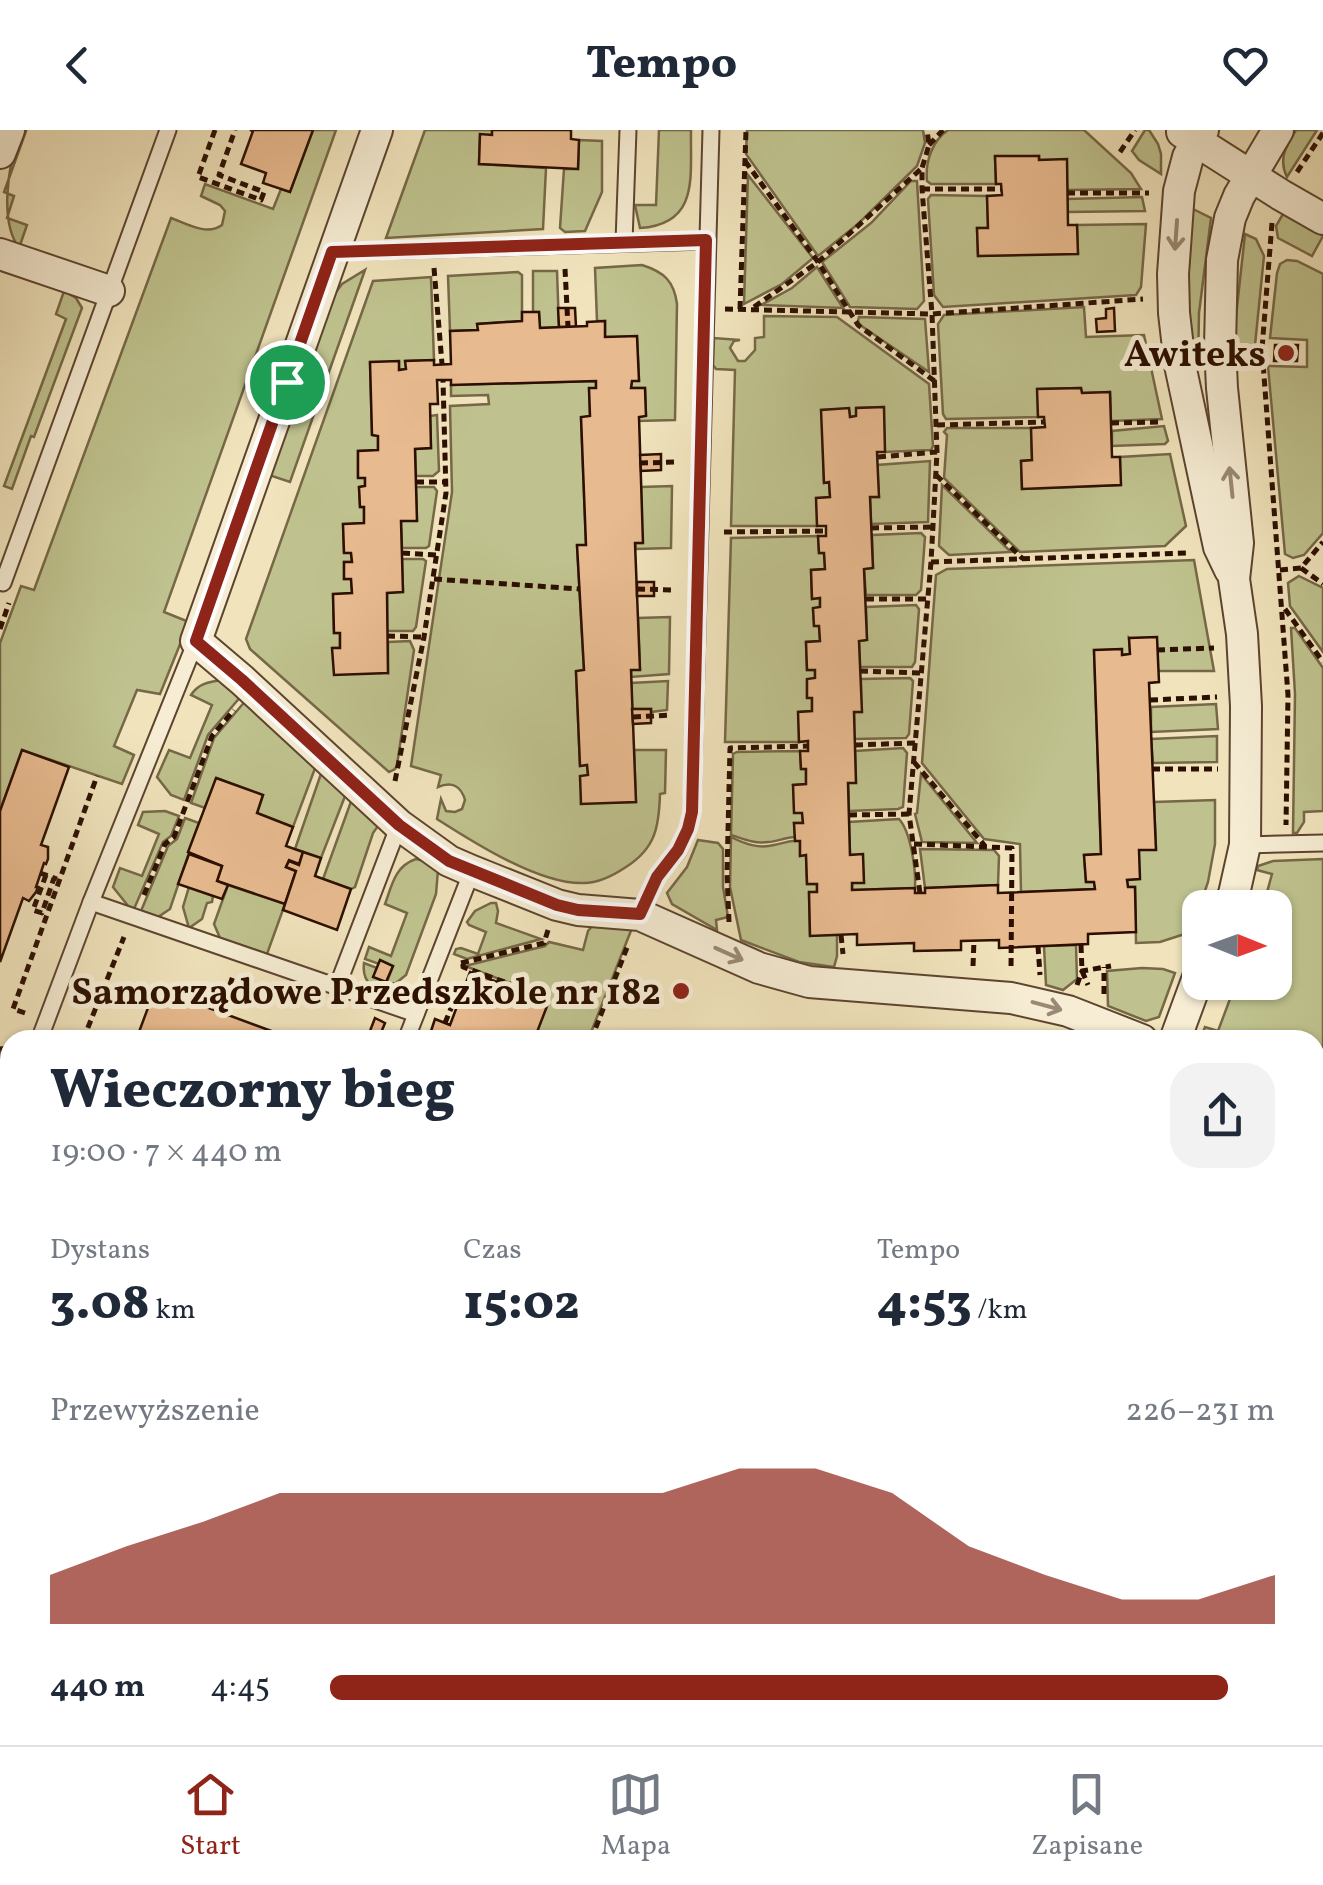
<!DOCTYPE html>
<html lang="pl">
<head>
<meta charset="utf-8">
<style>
	body { margin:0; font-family:Vollkorn,serif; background:#f2f2f3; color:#1f2937; height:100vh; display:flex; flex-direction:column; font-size:38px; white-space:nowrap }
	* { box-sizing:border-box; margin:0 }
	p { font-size:32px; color:#747a83 }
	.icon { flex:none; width:55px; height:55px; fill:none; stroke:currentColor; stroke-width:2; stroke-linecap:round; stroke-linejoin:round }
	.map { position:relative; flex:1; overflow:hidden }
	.sheet { position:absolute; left:0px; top:900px; width:1325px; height:715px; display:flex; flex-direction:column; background:#fff; border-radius:30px 30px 0 0; box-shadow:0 2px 8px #0004 }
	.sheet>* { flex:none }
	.needle { width:65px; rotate:91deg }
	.fabs { position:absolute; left:1182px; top:760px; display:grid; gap:20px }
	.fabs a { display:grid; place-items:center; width:110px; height:110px; border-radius:20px; background:#fff; box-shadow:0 2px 8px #0004; font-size:50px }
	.pin { position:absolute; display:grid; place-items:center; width:85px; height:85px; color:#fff; margin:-42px; border:5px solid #fff; border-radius:50%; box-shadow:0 2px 10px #0007 }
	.round { display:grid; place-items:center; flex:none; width:105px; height:105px; border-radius:30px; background:#f2f2f3 }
	.headline { display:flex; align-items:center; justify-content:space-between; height:170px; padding:0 50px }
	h1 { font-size:55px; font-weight:800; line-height:75px }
	.metrics { display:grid; grid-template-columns:repeat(3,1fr); gap:15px; height:170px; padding:10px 50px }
	.metrics div { display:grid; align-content:center }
	.metrics b { font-size:50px; font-weight:800 }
	.metrics small { font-size:28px; font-weight:400 }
	.metrics p { font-size:28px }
	.chart { height:280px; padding:20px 50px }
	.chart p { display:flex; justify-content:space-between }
	.chart svg { width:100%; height:180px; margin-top:10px; fill:#8f2418; opacity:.7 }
	ul { padding:0 50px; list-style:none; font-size:32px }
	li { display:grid; grid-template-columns:160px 120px 1fr; align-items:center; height:75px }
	li i { height:25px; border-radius:12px; background:#8f2418 }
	header { display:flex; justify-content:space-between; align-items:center; height:130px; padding:0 50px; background:#fff; font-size:45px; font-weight:800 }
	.tab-bar { display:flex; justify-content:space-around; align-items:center; height:140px; border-top:2px solid #e0e1e3; background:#fff; font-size:28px; color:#747a83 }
	.tab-bar a { display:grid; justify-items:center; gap:5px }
	.tab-bar .current { color:#8f2418 }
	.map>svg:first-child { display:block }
	.green { fill:#bfc28e; stroke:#766847; stroke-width:2.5 }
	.building { fill:#e8ba8f; stroke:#2c0f00; stroke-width:2.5 }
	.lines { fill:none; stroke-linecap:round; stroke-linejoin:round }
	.service-casing { stroke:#5d442f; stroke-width:19 }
	.minor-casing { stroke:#5d442f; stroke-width:34 }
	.path { stroke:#2c0f00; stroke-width:5; stroke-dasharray:8 5; stroke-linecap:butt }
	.service { stroke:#f6edd4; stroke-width:15 }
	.minor { stroke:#f6edd4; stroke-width:30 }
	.oneway { stroke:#9b8975 }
	.route-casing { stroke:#fff; stroke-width:20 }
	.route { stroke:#8f2418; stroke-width:12 }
	.poi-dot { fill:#8f2418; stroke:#f6edd4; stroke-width:4 }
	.labels { text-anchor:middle; stroke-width:10; stroke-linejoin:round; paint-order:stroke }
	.poi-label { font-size:38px; font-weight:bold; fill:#2c0f00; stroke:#f6edd4; text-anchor:end }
</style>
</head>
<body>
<header><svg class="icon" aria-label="back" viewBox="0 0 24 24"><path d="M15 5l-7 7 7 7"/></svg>Tempo<svg class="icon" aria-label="heart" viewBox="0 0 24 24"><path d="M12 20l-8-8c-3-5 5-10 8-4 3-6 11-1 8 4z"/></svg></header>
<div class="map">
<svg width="1323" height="1615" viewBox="0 0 1323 1615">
	<rect width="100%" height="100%" fill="#f1e4bd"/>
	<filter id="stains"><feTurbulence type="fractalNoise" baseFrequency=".002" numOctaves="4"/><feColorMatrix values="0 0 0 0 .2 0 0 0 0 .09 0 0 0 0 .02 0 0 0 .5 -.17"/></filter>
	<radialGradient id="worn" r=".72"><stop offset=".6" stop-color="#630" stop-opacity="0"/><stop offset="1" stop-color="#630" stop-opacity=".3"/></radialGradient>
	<g class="green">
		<path d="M313 0H336L164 482 189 492 160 564 137 560 114 616 134 625 122 654 22 620 0 681V513L21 456 34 460 171 88C187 94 207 106 222 95L225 81 220 75 201 66 205 54 273 79 281 59 290 62Z"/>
		<path d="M425 0H492V5H480L479 34 546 38 543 99 386 108Z"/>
		<path d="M659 0H691C690 46 700 94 640 98L635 75H656Z"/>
		<path d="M747 0H923L925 13 917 36 858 94 818 126 746 24Z"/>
		<path d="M948 0H1084L1131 43 1141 59 1067 60 1066 30H1039V26L995 27 996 54H931L927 51C925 32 932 11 948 0Z"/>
		<path d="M1145 0H1149L1158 14 1161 24V44L1139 30 1132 21Z"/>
		<path d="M1296 0H1317L1287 47C1278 29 1286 16 1296 0Z"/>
		<path d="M26 1 4 62 14 66 7 88 27 95 19 118C0 92 7 40 19 5Z"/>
		<path d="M579 10 602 11V62L585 101 565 102 560 98 564 39H578Z"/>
		<path d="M748 45 813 128 782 154 744 174Z"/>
		<path d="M911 51H917L924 171 917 179 850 177 822 132 871 93Z"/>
		<path d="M931 65 987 66 988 98H977L978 126 1078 123 1077 95 1146 94 1141 157 1136 165 943 177 934 165 928 69Z"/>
		<path d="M1142 67 1145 81 1068 82 1067 69Z"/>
		<path d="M1193 79 1211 88 1199 183 1198 235 1195 236 1187 163Z"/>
		<path d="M1283 84 1323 106 1312 126 1278 108 1276 96Z"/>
		<path d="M1245 104 1256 109 1264 126 1254 225 1232 223Z"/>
		<path d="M1287 130 1297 131 1323 144V403L1304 425 1293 428 1285 424 1268 236 1307 237V210L1270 208 1277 143 1280 134Z"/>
		<path d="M642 135C664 142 674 151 677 174L675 290 638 291 639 287 646 285 645 258H631L632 251 639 250 637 207H605V191H597L595 138Z"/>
		<path d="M817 137 843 178 761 175 792 158Z"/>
		<path d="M365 140 290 352 272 346 270 342 333 166 342 154Z"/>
		<path d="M533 141H557L559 197 540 198 539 182H533Z"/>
		<path d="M518 142 522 145V191L478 194V200L450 201 448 146Z"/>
		<path d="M431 147 434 230 406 231V239L399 240V232L370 233 372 305 378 306V320L358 321V347L365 348V356L359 357 360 377H364V393L343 395 344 422 351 423 352 432H344V449H351L352 463 333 465 334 503H340V518H332L388 543V512L410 511 414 520 397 635 395 639 389 642 250 519 246 509 373 151Z"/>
		<path d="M64 161 76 168 82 178 34 307 31 306 12 359 4 356 66 189 56 184Z"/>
		<path d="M1084 177 1086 207 1144 205 1162 289 1111 291 1110 262 1082 263 1081 258 1038 259V287L946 289 943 284 938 194 944 185Z"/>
		<path d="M764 186 837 187 929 254 933 316 931 320 885 322 883 277 857 278 856 286 850 287 849 279 822 280 824 352H829L830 367 817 396H731L735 240 716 239 713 235 714 208 740 210 734 211 730 218 738 231H745L755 220V208L764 207Z"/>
		<path d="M859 187 925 189 929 242 860 195 858 191Z"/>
		<path d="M596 251V258L589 259 590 286 581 288 586 415 577 416 584 540 576 542 580 635H587L588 645 581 673 636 672 634 620H666L665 663 660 664C659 696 656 718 626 737 614 745 599 753 584 753 540 755 473 712 437 689L441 669 446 681 455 682 462 679 465 670C461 656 452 651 438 657L441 645 411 636 452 362 450 276 489 274 488 265 451 266V255Z"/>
		<path d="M437 285 439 341 433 346H416L415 319 431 318 430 286Z"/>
		<path d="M1164 296 1168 311 1165 314 1112 316V301Z"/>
		<path d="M947 298H1031L1032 330 1021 331 1022 359 1120 355V327L1170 324 1186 396 1165 416 1020 422 944 348 947 305 944 302Z"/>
		<path d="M930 331 928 392 871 394 870 367H879L877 335Z"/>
		<path d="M942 355 1011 422 949 425 939 416Z"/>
		<path d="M672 356 671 418 636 419 635 413H642L641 357Z"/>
		<path d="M416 357H434L437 361 429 416 426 418H402L401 391 417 390Z"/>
		<path d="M921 403 925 407 921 460 916 465H866L864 439 873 438 872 405Z"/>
		<path d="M818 406 819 423H824L825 439 811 440 812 468H820V477L813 479 814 495 819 496 820 511 806 512 807 540H815V548L807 550V567L812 568V581L799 582V612H725L731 408Z"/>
		<path d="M402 429H423L426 431 416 497 413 501H387V463L403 461Z"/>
		<path d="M1194 430 1214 541H1158L1129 508 1130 524 1122 525 1121 519 1094 521 1101 724 1084 725 1086 752H1094L1095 759 1021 762 1020 714 984 709 922 633 936 445 947 439Z"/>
		<path d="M1299 446 1323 458V522L1290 476 1288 453Z"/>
		<path d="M916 475 919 479 915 532 912 537H860L859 511 867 510 866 477Z"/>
		<path d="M670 487 669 544 631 547V540L640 539 638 488Z"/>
		<path d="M1291 498H1295L1323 538V681L1304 682V692L1297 703H1293L1295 564Z"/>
		<path d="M910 548 913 551 909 604 906 608 854 609V582H861V549Z"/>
		<path d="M221 550 242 565 208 605 184 670 171 665 157 647 169 620 190 628 212 575 191 565C198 554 208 552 221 550Z"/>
		<path d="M668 551 667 580 651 582V579H632L631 553Z"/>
		<path d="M247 569 317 633 293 697 257 683 263 665 217 648 205 678 191 673 214 608Z"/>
		<path d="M1216 574 1218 599 1151 602V577Z"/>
		<path d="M1217 606V632L1153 633 1151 609Z"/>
		<path d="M903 618 907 623 903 677 898 679 849 681 848 653 856 652 855 621Z"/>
		<path d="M800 621 801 639H806V654L793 655 802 683 803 693H794L795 707C785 707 777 712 768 712 754 714 744 709 731 705L733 624 737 622Z"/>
		<path d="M323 638 347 661 321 728 295 719Z"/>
		<path d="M921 644 977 713 922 712 915 684 917 683Z"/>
		<path d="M353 666 371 684 378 696 373 703 355 757 351 759 323 749Z"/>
		<path d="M1215 670V714L1208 752 1191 802 1160 812 1136 813 1135 757H1128L1127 750 1139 720 1156 719 1154 672Z"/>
		<path d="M165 681 179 686 171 706 163 712 134 779 129 777 113 757 120 738 142 746 159 704 138 695 143 682Z"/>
		<path d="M185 688 199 693 170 779 158 787 141 781 168 716 177 709Z"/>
		<path d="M899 689C911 702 916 740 915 758L852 760V753L864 752 862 724 850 725 849 692Z"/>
		<path d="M731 707C745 714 759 719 774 715 785 713 789 710 800 711V725H806L807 754H817V762L809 763 810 805H837V826L834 837 799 832 741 810 730 757Z"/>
		<path d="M698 710 718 713 723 719V757L728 787 716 790 717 800 672 774 667 763 687 737Z"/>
		<path d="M920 719 994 720 999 726 998 755 925 758Z"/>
		<path d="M416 729 425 731 438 740 436 764 406 845 396 853 385 854 382 863C369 856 362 848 364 833L377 838 374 847 387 852 393 836 380 831 379 834 365 829 369 817 391 826 407 783 385 774C392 755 395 736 416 729Z"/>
		<path d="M1323 729V985L1315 982V910H1212L1201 907 1205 897 1218 901 1236 853 1275 852V778L1263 777 1272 744 1257 740 1258 736 1273 731Z"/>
		<path d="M228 755 285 774 267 824 220 808 214 794Z"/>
		<path d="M189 757 213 766 212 772 207 773 202 789 189 798 183 777Z"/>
		<path d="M491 773H496L498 781 496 793 541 809 467 829 454 824 456 819 461 818 478 824 486 802 469 795 467 792 475 781Z"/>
		<path d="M593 795 632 798 588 910H534L531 861 465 836 545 816 549 812 583 820 588 801Z"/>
		<path d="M1076 815 1077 849 1063 860 1046 855 1044 816Z"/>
		<path d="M1142 838 1163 839 1175 843 1159 887 1146 891 1108 876 1107 841Z"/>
		<path d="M0 922H10V1008L0 1035Z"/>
		<path d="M1315 1031 1323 1033V1319H1315Z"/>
		<path d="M1315 1330H1323V1615H1193L1197 1605H1315Z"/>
		<path d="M0 1400 10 1403V1605H143L139 1615H0Z"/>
		<path d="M235 1605H372L368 1615H232Z"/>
		<path d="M1032 1605H1193L1190 1615H1044V1612L1031 1607Z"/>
	</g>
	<g class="building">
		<path d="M250 0H313L290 62 263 53 266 43 241 34 253 1Z"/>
		<path d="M492 0H571V9L579 10 578 39 479 34 480 4 492 5Z"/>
		<path d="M995 26H1039V30L1067 29 1068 95H1077L1078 124 978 126 977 98H988L987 66 1002 65 1001 54H996Z"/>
		<path d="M558 178H575L576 197H559Z"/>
		<path d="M1114 178 1115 201 1097 202 1096 189 1106 188V179Z"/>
		<path d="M522 182H539L540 198 587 196V192L605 191V207L637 206 639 251H632L631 258H645L646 286 639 287 643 413H635L640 540H631L636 672 581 674 580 646 588 645 587 635 580 636 576 541 584 540 577 415H586L581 287 590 286 589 258H596V251L451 255V250H437L438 274H430L431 318 415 319 417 391H401L403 462 387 463 388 543 334 545 332 518H340V503H334L333 464 352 463 351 449H344V432H352L351 423H344L343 394 364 393V377H360L359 357 365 356V348H358V321L378 320V306L372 305 370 232 399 231V240L406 239 405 231 434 230V235L451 234 450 201 478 200 477 194 522 191Z"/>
		<path d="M1275 215H1298L1297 231H1274Z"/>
		<path d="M1081 258 1082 263 1110 262 1112 327H1120L1121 355 1022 359 1021 331 1032 330 1031 298 1045 297 1044 287H1038L1037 259Z"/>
		<path d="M884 277 885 322H877L879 367H870L873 438 864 439 867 510 859 511 862 582H854L856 653H848L850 725 863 724 864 753H852V760L915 758V763H925V758L998 755V763L1095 759 1094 752H1086L1084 725 1101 724 1094 520 1122 519V525L1130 524 1129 508 1157 507 1159 552 1149 553 1156 720H1139L1140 749 1127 750 1128 757H1135L1136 802 1088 804V814L999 818V810L961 811V820L914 821V813L857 815V804L810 806 809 762H817V754H807L806 725 800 726V711H795L794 693H803L802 683H794L793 655 806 654V639H801L800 621H808V611L799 612 798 582 812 581V568H807V549L815 548V540H807L806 512 820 511 819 496H814L813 478 820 477V468L812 469 811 440 825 439 824 423H819L818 406H826V396H817L816 368 830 367 829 352 824 353 821 280 849 278 850 287 856 286V278Z"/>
		<path d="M661 324V340L641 341 640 325Z"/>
		<rect x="637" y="452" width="17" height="14"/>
		<path d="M632 579H651V593L633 594Z"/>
		<path d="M22 620 69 637 41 715 48 717V729L46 734 44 733 36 757H38L36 762 29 771 23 768 0 832V681Z"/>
		<path d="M216 648 263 665 257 683 293 697 286 716 303 722 299 734 289 730 286 737 296 741 285 774 217 751 222 736 188 722Z"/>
		<path d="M303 722 321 728 315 746 351 759 337 800 283 780 296 741 286 737 289 731 299 735Z"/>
		<path d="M189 724 222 736 217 751 228 755 222 769 178 754Z"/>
		<path d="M380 830 393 836 386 852 373 847Z"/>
		<path d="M470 842 549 871 534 910H428L435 889 450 895Z"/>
		<path d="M155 859 214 880 215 877 229 883 228 885 296 910H136Z"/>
		<path d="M375 888 385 893 378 910 368 906Z"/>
		<path d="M10 1149V1324L0 1320V1176Z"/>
		<path d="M514 1605H749L746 1615H511Z"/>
		<path d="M785 1605H901L898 1615H782Z"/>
	</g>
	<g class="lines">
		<g class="service-casing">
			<g id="service">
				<path d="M624 112 628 0"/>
				<path d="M332 122 706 111"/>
				<path d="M3 453 168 0"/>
				<path d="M1245 715 1323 713"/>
				<path d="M91 772 416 884"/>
				<path d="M640 785 657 747 678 721 688 699 692 682 711 0"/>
				<path d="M337 857 399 695"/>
				<path d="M41 905 91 772 196 511"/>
				<path d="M406 910 472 741"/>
				<path d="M1315 1000 1323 1002"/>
				<path d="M181 1605 210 1615"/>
				<path d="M915 1614 918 1605"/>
				<path d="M159 1615 163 1605"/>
				<path d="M1001 1615 1002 1605"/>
			</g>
		</g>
		<g class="minor-casing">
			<g id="minor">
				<path d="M377 0 196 511 242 550 399 695 449 731 472 741 557 775 578 780 640 785 759 838 809 852 1011 868 1068 881 1142 910"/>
				<path d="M1203 0 1188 27 1179 61 1173 144 1174 183 1180 235 1219 417 1230 440"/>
				<path d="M1182 2 1281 65 1323 89"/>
				<path d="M0 23 9 0"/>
				<path d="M0 124 109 161"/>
				<path d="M1227 778 1234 764 1245 715 1246 576 1242 504 1234 449 1238 413 1222 258 1220 216 1222 130 1230 88 1239 66 1278 0"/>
				<path d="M1175 910 1200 842"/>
			</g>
		</g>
		<g class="path">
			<path d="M215 0 198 47 261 70 264 62 219 45 235 0"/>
			<path d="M929 15 943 0"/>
			<path d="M1120 22 1135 0"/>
			<path d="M745 31 818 132 858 195 936 252"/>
			<path d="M1297 42 1323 3"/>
			<path d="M922 59H1001"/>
			<path d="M1067 63H1149"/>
			<path d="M1272 93 1262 219 1288 565 1286 695"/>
			<path d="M434 138 442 234"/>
			<path d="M565 139 568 197"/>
			<path d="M754 177 818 132 922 38"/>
			<path d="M725 179 932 184 1143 169"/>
			<path d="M740 179 746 0"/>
			<path d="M1111 293 1163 292"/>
			<path d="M937 295 1044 292"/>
			<path d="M878 327 937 322"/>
			<path d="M640 333 677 332"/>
			<path d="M936 345 1023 429"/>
			<path d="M416 352H446"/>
			<path d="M871 398 933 397"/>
			<path d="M724 402 826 401"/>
			<path d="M402 423 437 425"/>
			<path d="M931 432 1188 423"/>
			<path d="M1301 438 1323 454"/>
			<path d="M1280 440 1301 438 1323 412"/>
			<path d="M434 449 580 459"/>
			<path d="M637 459 674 460"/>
			<path d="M866 469H927"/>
			<path d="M1285 479 1323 532"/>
			<path d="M0 499 9 473"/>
			<path d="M387 506 424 507"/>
			<path d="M1157 520 1214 518"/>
			<path d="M860 541 921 543"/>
			<path d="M1150 570 1217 567"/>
			<path d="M633 587 671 585"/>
			<path d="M855 615 915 613"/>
			<path d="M914 632 985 716"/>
			<path d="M1152 639H1218"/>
			<path d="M395 651 424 507 446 363 443 250"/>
			<path d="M849 685 909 684"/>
			<path d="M914 714 1012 718 1011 840"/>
			<path d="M40 743 57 749"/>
			<path d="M46 745 33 780 42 783 54 748"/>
			<path d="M920 763 909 684 931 432 937 322 932 184 922 59V38L929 15 927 0"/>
			<path d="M144 765 165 714 174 707 212 606 234 580"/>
			<path d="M729 792 727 744 730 618 808 616"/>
			<path d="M841 805 843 824"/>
			<path d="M1081 815 1082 841 1088 855"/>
			<path d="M1038 816 1040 845"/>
			<path d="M461 833 544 813 548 800"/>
			<path d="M463 834V837L510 854 509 857"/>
			<path d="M973 836 974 810"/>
			<path d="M1077 855 1082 841 1111 836"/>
			<path d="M1104 864V837"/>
			<path d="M221 880 233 846"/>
			<path d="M25 883 13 879 97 646"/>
			<path d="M445 893 454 871 458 874"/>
			<path d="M83 910 124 807"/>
			<path d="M591 910 628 815"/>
			<path d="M0 919 10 918"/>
			<path d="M0 1065 10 1037"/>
			<path d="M0 1072 10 1076"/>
			<path d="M0 1134 10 1106"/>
			<path d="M0 1160 10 1131"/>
			<path d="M1315 1219 1323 1221"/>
			<path d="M1315 1324H1323"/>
			<path d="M0 1360 10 1364"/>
			<path d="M1315 1494 1323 1490"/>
			<path d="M1315 1587 1323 1594"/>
			<path d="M372 1615 376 1605"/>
			<path d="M490 1615 494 1605"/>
			<path d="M497 1615 501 1605"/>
			<path d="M753 1615 757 1605"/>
			<path d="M1213 1615 1217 1605"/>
		</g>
		<use href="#service" class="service"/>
		<use href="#minor" class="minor"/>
	</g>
	<defs><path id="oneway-shaft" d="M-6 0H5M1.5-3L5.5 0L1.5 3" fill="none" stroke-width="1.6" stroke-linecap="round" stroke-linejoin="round" transform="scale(2.5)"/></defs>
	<g class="oneway">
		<use href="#oneway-shaft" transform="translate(1176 105) rotate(94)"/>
		<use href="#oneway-shaft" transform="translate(1231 352) rotate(-96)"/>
		<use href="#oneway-shaft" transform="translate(729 824) rotate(24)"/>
		<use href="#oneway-shaft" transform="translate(1047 876) rotate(15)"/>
	</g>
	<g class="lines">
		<g class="route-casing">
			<path id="route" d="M706 110 692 682 688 699 678 720 657 747 640 784 578 780 557 775 449 731 399 695 242 550 196 511 332 122Z"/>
		</g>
		<use href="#route" class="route"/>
	</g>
	<g class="poi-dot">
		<circle cx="1286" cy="223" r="10"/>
		<circle cx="681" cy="861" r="10"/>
	</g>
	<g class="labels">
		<g class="poi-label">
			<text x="1266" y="236">Awiteks</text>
			<text x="661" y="874">Samorządowe Przedszkole nr 182</text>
		</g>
	</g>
	<rect width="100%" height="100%" filter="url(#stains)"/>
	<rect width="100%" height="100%" fill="url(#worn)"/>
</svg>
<div class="fabs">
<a><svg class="needle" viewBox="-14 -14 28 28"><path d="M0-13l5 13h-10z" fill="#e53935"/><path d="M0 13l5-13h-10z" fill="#747a83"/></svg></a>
</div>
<div class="pin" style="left:287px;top:252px;background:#1e9e55"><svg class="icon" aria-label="arrive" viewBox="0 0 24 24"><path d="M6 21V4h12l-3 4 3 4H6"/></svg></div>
<section class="sheet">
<div class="headline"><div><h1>Wieczorny bieg</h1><p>19:00 · 7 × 440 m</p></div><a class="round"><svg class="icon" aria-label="share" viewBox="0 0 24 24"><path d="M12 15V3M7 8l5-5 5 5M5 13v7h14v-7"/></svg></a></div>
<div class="metrics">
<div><p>Dystans</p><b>3.08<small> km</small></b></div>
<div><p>Czas</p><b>15:02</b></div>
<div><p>Tempo</p><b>4:53<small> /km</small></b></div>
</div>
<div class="chart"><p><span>Przewyższenie</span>226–231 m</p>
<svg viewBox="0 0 160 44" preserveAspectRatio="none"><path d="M0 44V32L10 25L20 19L30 12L40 12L50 12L60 12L70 12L80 12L90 6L100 6L110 12L120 25L130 32L140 38L150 38L160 32V44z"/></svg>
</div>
<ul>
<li><b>440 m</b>4:45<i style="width:95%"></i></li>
</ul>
</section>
</div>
<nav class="tab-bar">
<a class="current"><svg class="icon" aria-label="home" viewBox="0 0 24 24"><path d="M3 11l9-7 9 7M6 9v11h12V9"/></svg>Start</a>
<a><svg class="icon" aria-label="map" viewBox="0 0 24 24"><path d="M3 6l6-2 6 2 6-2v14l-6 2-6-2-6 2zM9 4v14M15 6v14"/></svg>Mapa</a>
<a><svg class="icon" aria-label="saved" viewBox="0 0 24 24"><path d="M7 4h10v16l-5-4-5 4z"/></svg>Zapisane</a>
</nav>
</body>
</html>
